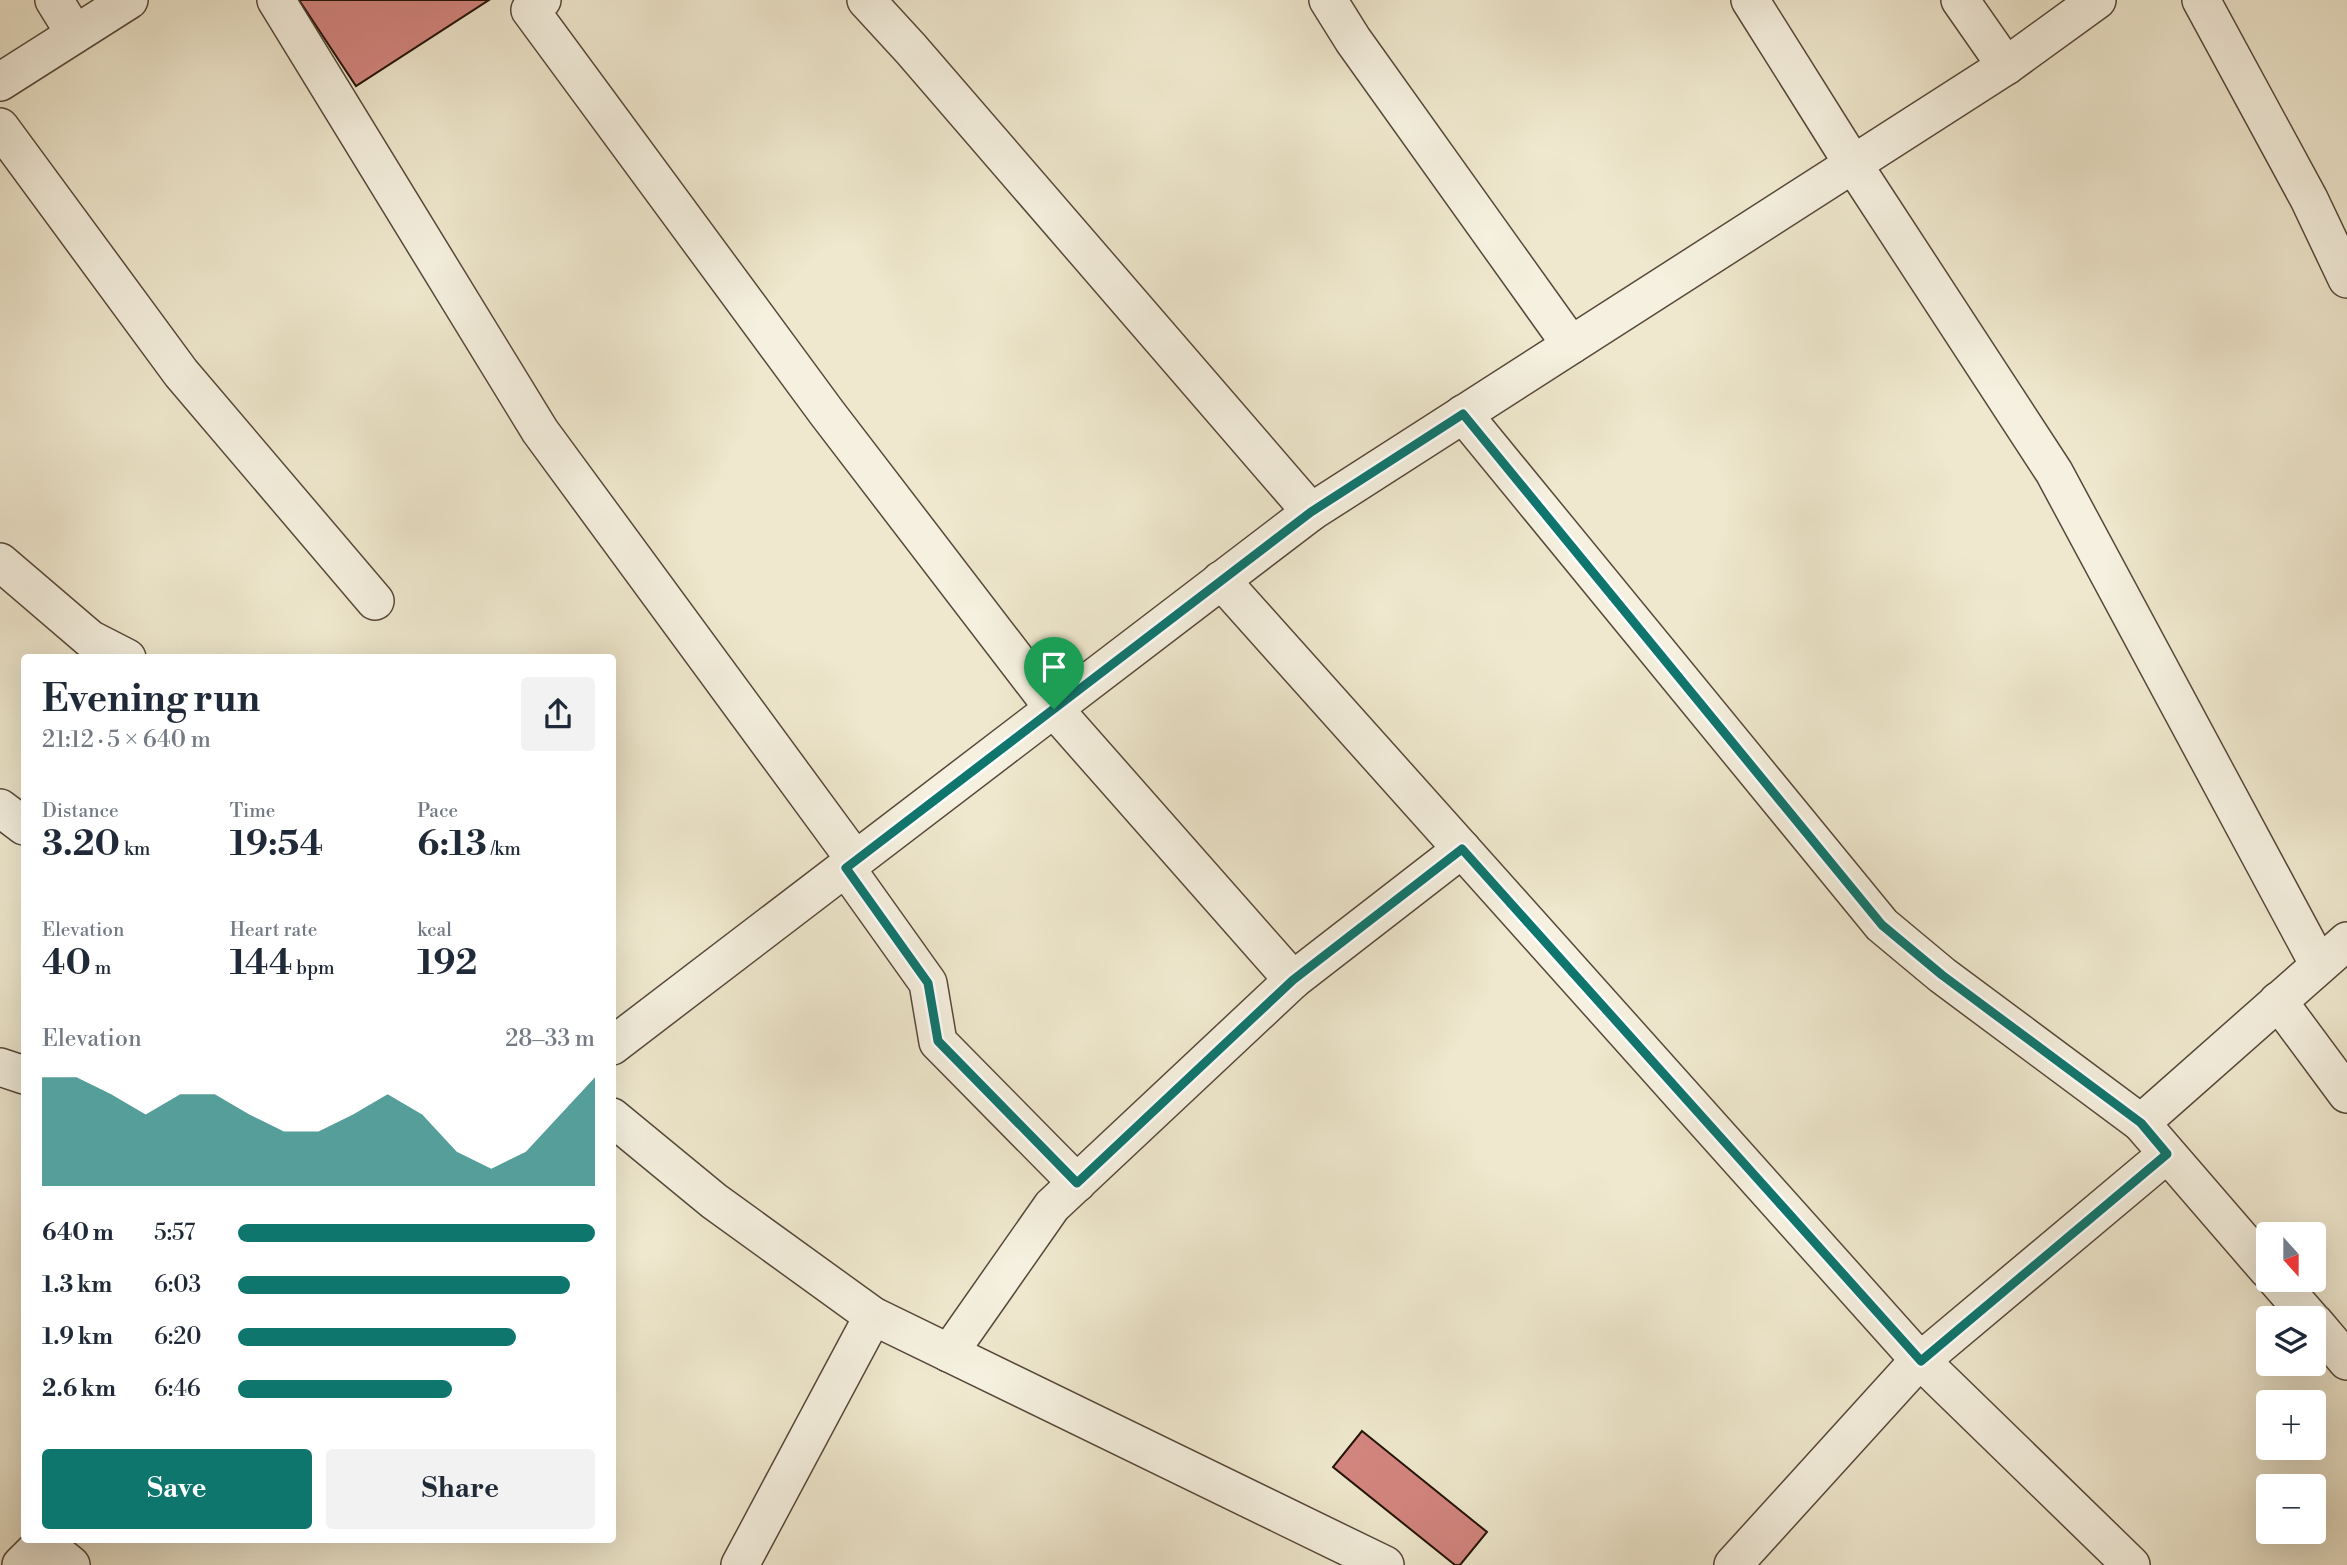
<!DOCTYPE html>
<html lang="en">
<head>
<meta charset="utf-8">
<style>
	body { margin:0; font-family:"Libre Bodoni",serif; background:#f2f2f3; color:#1f2937; height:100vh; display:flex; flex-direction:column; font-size:26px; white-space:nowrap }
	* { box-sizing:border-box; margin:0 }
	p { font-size:23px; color:#747a83 }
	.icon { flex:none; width:38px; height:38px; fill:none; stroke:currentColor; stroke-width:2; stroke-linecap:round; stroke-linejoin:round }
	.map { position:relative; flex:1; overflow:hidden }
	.drawer { position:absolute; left:21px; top:654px; width:595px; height:889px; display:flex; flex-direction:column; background:#fff; border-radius:7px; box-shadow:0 7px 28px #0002 }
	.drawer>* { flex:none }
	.needle { width:46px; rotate:159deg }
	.controls { position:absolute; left:2256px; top:1222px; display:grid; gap:14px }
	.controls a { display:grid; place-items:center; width:70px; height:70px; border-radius:7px; background:#fff; box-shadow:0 7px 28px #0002; font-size:35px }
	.pin { position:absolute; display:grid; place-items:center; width:60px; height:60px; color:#fff; margin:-72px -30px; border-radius:50% 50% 50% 0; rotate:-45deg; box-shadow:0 0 7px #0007 }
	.pin .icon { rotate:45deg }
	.round { display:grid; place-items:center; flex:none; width:74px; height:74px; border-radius:7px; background:#f2f2f3 }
	.headline { display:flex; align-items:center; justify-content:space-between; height:119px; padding:0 21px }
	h1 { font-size:38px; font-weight:700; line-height:52px }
	.metrics { display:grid; grid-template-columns:repeat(3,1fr); gap:10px; height:119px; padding:7px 21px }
	.metrics div { display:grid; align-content:center }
	.metrics b { font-size:35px; font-weight:700 }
	.metrics small { font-size:19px; font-weight:400 }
	.metrics p { font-size:19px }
	.chart { height:196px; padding:14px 21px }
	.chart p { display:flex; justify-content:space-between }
	.chart svg { width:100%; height:126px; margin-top:7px; fill:#0f766e; opacity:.7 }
	.primary-button { display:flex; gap:14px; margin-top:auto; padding:14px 21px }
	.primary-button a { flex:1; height:80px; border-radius:7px; background:#0f766e; color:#fff; font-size:28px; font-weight:700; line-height:80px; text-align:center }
	.primary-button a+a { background:#f2f2f3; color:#1f2937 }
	ul { padding:0 21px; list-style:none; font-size:23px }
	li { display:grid; grid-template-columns:112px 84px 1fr; align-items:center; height:52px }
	li i { height:18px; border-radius:9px; background:#0f766e }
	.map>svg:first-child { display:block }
	.building { fill:#d48680; stroke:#241309; stroke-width:2 }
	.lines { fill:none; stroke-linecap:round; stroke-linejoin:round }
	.street-casing { stroke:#57483a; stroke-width:40 }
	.street { stroke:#f5f0df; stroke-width:37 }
	.route-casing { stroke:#fff; stroke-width:14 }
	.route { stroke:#0f766e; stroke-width:9 }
</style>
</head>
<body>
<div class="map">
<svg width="2347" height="1565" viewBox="0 0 2347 1565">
	<rect width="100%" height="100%" fill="#efe8ce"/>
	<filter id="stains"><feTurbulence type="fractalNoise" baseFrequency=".00286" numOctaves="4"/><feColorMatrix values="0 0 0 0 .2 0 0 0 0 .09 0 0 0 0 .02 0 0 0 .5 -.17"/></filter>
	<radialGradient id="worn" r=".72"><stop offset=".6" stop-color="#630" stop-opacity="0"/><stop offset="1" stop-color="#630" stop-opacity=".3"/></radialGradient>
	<g class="building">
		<path d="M299 0H489L356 86Z"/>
		<path d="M1362 1431 1487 1532 1460 1565H1455L1333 1467Z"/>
	</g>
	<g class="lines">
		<g class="street-casing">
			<g id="street">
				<path d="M54 0 75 34"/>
				<path d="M276 0 540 431 856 861"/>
				<path d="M542 0 530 10 827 413 1054 709 1293 980"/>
				<path d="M866 0 911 49 1311 512"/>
				<path d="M1328 0 1353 40 1571 345"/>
				<path d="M1750 0 1853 164 2054 472 2319 965"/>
				<path d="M1960 0 2006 66"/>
				<path d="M2201 0 2309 199 2347 279"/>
				<path d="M0 82 129 0"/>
				<path d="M0 127 181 373 375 601"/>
				<path d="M1463 414 1882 925 1942 975 2141 1123 2268 1270"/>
				<path d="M0 562 90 639 127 658"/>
				<path d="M1221 580 1913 1353 2131 1565"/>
				<path d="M0 808 24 826"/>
				<path d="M846 868 928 983 938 1042 1077 1183"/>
				<path d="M2278 1001 2347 1094"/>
				<path d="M612 1046 1311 512 2006 66 2097 0"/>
				<path d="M0 1067 24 1075"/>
				<path d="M612 1117 714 1201 873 1316 1385 1565"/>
				<path d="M2141 1123 2347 941"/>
				<path d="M2276 1279 2310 1318"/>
				<path d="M2314 1322 2347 1361"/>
				<path d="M949 1353 1052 1206 1293 980 1462 849"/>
				<path d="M44 1543 71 1565"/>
				<path d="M21 1565 46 1540"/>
				<path d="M740 1565 873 1316"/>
				<path d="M1733 1565 1912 1368 2167 1154"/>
			</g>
		</g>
		<use href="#street" class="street"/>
	</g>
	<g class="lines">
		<g class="route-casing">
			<path id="route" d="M1463 414 1882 925 1942 975 2141 1123 2167 1154 1921 1361 1462 849 1293 980 1077 1183 938 1041 928 983 846 868 1311 512Z"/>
		</g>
		<use href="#route" class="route"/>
	</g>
	<rect width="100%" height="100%" filter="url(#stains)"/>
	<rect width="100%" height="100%" fill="url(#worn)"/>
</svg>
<div class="controls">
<a><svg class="needle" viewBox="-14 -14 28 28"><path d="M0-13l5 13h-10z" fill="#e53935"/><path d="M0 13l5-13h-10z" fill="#747a83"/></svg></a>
<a><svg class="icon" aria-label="layers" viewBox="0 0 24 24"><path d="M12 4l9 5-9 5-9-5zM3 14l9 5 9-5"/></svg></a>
<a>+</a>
<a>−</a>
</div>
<div class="pin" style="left:1054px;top:709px;background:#1e9e55"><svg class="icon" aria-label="arrive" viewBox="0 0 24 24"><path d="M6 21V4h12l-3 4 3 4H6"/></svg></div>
<section class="drawer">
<div class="headline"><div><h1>Evening run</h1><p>21:12 · 5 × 640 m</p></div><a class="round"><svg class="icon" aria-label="share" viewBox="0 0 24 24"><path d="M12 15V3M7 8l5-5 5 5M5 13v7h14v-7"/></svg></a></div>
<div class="metrics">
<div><p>Distance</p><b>3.20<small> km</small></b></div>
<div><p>Time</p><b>19:54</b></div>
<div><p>Pace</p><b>6:13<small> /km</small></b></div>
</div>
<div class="metrics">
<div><p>Elevation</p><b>40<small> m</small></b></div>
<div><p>Heart rate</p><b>144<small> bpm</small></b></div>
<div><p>kcal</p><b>192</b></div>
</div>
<div class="chart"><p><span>Elevation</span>28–33 m</p>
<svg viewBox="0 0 160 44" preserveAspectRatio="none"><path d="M0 44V6L10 6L20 12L30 19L40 12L50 12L60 19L70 25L80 25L90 19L100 12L110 19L120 32L130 38L140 32L150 19L160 6V44z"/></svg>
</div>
<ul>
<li><b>640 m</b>5:57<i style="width:100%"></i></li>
<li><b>1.3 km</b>6:03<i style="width:93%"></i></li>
<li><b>1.9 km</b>6:20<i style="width:78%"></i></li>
<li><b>2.6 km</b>6:46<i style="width:60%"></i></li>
</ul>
<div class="primary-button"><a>Save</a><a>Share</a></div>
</section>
</div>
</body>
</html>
